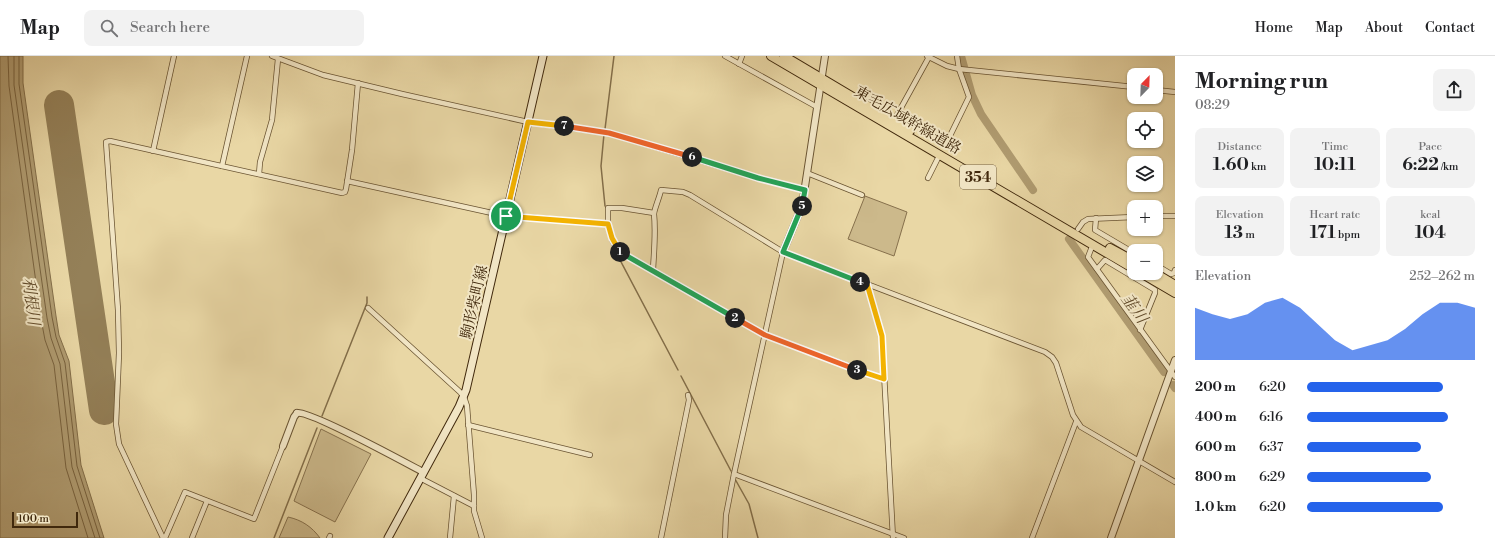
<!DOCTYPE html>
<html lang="en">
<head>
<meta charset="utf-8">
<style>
	body { margin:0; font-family:"Libre Bodoni","Noto Serif JP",serif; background:#f2f2f2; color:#202124; height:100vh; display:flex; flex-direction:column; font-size:15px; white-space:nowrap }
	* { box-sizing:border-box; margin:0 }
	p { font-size:13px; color:#757577 }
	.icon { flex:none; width:22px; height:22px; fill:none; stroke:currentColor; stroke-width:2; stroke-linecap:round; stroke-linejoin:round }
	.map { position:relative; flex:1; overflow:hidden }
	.drawer { display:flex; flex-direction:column; background:#fff; width:320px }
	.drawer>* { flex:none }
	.needle { width:26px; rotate:23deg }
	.fabs { position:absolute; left:1127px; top:12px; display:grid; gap:8px }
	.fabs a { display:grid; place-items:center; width:36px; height:36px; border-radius:8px; background:#fff; box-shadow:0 1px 3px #0004; font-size:20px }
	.scale { position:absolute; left:12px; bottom:10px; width:66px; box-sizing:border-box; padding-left:4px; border:2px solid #40280c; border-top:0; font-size:11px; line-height:14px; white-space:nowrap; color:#40280c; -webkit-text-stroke:3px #f1e5c4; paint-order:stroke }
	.pin { position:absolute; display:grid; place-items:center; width:34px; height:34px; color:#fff; margin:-17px; border:2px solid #fff; border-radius:50%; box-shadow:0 1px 4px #0007 }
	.km { position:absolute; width:20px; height:20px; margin:-10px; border-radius:50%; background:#222; color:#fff; font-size:11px; line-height:20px; text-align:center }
	.round { display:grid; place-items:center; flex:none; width:42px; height:42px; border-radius:8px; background:#f2f2f2 }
	.overview { display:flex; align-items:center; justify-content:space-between; height:68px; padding:0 20px }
	h1 { font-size:22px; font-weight:800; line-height:30px }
	.stats { display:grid; grid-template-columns:repeat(3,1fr); gap:6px; height:68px; padding:4px 20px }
	.stats div { display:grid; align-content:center; border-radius:8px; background:#f2f2f2; text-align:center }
	.stats b { font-size:17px; font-weight:800 }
	.stats small { font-size:11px; font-weight:400 }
	.stats p { font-size:11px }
	.chart { height:112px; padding:8px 20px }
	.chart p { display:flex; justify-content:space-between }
	.chart svg { width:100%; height:72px; margin-top:4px; fill:#2563eb; opacity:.7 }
	ul { padding:0 20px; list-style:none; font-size:13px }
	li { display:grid; grid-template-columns:64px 48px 1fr; align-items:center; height:30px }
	li i { height:10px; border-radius:5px; background:#2563eb }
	header { display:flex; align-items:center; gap:24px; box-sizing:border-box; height:56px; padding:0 20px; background:#fff; border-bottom:1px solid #e0e0e0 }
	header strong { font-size:19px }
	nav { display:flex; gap:22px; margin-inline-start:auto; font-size:14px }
	.search { width:280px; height:36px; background:#f2f2f2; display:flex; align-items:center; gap:10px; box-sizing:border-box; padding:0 14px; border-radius:8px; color:#757577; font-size:15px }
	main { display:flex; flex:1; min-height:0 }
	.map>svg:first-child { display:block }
	.green { fill:#ccb98b; stroke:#86704c }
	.water { fill:#b09c71; stroke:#836e49 }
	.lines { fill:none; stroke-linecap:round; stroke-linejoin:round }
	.shore { stroke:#78623e; stroke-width:1 }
	.stream { stroke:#836e49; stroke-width:1.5 }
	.river { stroke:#b09c71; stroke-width:8 }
	.runway { stroke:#948058; stroke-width:30 }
	.minor-casing { stroke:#6a5432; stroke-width:6 }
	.tertiary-casing { stroke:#6a5432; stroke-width:8 }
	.secondary-casing { stroke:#40280c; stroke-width:9 }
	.trunk-casing { stroke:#40280c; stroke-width:10 }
	.minor { stroke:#f1e5c4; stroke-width:4.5 }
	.tertiary { stroke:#f1e5c4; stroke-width:6 }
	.secondary { stroke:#f1e5c4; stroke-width:7 }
	.trunk { stroke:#e9d7a5; stroke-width:8 }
	.split-1-casing { stroke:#fff; stroke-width:8 }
	.split-2-casing { stroke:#fff; stroke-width:8 }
	.split-3-casing { stroke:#fff; stroke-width:8 }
	.split-4-casing { stroke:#fff; stroke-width:8 }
	.split-5-casing { stroke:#fff; stroke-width:8 }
	.split-6-casing { stroke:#fff; stroke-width:8 }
	.split-7-casing { stroke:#fff; stroke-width:8 }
	.split-8-casing { stroke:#fff; stroke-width:8 }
	.split-1 { stroke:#f5b400; stroke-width:5 }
	.split-2 { stroke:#22a559; stroke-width:5 }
	.split-3 { stroke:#f0652b; stroke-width:5 }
	.split-4 { stroke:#f5b400; stroke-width:5 }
	.split-5 { stroke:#22a559; stroke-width:5 }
	.split-6 { stroke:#22a559; stroke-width:5 }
	.split-7 { stroke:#f0652b; stroke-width:5 }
	.split-8 { stroke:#f5b400; stroke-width:5 }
	.labels { text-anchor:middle; stroke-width:4; stroke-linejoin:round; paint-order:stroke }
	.shield { fill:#f1e5c4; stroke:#756143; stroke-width:1 }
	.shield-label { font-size:14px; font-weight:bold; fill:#40280c }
	.street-label { font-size:15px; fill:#40280c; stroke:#f1e5c4 }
	.water-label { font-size:16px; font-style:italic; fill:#624b2a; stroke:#f1e5c4 }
</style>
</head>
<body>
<header>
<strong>Map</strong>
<div class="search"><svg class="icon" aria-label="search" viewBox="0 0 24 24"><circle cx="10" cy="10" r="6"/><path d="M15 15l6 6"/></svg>Search here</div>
<nav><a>Home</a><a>Map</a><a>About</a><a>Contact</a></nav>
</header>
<main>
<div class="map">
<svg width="1175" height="482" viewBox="0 0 1175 482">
	<rect width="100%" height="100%" fill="#e9d7a5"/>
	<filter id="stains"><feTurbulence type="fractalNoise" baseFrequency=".005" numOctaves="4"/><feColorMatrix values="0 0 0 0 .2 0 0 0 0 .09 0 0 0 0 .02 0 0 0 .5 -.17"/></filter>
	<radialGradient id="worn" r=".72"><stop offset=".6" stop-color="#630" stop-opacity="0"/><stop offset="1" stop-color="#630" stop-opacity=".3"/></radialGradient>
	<g class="green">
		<path d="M865 140 907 156 894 200 848 183Z"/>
		<path d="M321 373 371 398 335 466 294 445Z"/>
		<path d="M288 461C302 464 312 471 320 482H279Z"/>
	</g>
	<path class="water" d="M0 0H23V27L56 260 59 279 69 305 81 409 104 482H0Z"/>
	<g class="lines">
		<g class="shore">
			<path d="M8 0 9 30 41 263 45 284 54 309 66 412 88 482"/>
			<path d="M14 0V29L47 262 51 282 60 308 72 411 95 482"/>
			<path d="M19 0V28L52 261 56 281 65 307 77 410 100 482"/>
		</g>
		<g class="stream">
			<path d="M605 73 614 0"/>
			<path d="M604 78 601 110 605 150"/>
			<path d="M608 175 610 185 678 314"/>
			<path d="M681 320 731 415"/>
			<path d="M322 360 367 247V241"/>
			<path d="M735 423 749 448 758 482"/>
			<path d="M274 482 317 372"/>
		</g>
		<g class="river">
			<path d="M961 0 972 39 981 58 1033 134"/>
			<path d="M1069 183 1164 316"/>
			<path d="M1173 329 1175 332"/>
		</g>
		<path class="runway" d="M59 49 104 354"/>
		<g class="minor-casing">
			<g id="minor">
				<path d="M272 0 323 19 402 38 528 66 609 77 758 122 805 134"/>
				<path d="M725 0 817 51"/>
				<path d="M927 0 947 10 959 13 1134 31"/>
				<path d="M739 8 742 0"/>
				<path d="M1156 34 1175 36"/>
				<path d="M897 59 929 1"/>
				<path d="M946 88 969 41 959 13 957 0"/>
				<path d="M153 95 174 0"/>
				<path d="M222 110 247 0"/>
				<path d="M807 117 862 139"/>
				<path d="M259 118 260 106 272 64 278 3"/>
				<path d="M928 122 940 98"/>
				<path d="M347 125 501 159 608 168"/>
				<path d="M654 157 622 152H608V168L612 182 620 196 653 214 765 279 884 323"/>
				<path d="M1156 160H1175"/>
				<path d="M1096 162 1095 174 1134 197"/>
				<path d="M1078 173 1083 166 1088 163 1134 161"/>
				<path d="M1093 188 1088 201 1175 321"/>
				<path d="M1156 209 1171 218 1174 217 1175 214"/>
				<path d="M1097 213 1105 204 1155 234V237L1140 274"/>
				<path d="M653 214C654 195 656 176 654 158 654 154 660 140 661 134L683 136 690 139 783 196 1045 296 1052 301 1056 307 1073 359 1081 371 1175 426"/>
				<path d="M867 228 882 280 893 482"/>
				<path d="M368 252 460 336 464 341 467 350 474 439V455L482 482"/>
				<path d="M468 369 590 399"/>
				<path d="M734 418 904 482"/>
				<path d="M420 422 474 450"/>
				<path d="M163 482 119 388 116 368 119 297 118 254 106 86 110 85 342 137 345 136 346 133 352 94 358 27"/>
				<path d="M165 482 185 436 254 463 283 390"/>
				<path d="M192 482 207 445"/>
				<path d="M329 482 330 480"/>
				<path d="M450 482 454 440"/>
				<path d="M661 482 689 344 688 339"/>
				<path d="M725 482 726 459 734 418 783 196"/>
				<path d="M1032 482 1076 366"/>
			</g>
		</g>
		<g class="tertiary-casing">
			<g id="tertiary">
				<path d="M783 196 802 150 825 0"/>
				<path d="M297 357C309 354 406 407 423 416"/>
				<path d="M283 390 294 361 297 357"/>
				<path d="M1111 482 1175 304"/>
			</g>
		</g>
		<g class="secondary-casing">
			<path id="secondary" d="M388 482 459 351 466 334 543 0"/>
		</g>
		<g class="trunk-casing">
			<g id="trunk">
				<path d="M771 0 1134 213"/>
				<path d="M784 0 910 75"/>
				<path d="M1110 192 1134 205"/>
				<path d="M1141 217 1175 237"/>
				<path d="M1155 217 1175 229"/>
			</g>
		</g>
		<use href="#minor" class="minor"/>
		<use href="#tertiary" class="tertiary"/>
		<use href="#secondary" class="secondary"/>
		<use href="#trunk" class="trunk"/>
	</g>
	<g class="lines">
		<g class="split-1-casing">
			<path id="split-1" d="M506 160 608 168 612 182 620 196"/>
		</g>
		<g class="split-2-casing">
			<path id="split-2" d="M620 196 735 262"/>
		</g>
		<g class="split-3-casing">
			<path id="split-3" d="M735 262 765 279 857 314"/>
		</g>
		<g class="split-4-casing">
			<path id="split-4" d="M857 314 884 323 882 280 867 228 860 226"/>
		</g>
		<g class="split-5-casing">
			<path id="split-5" d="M802 150 783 196 860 226"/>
		</g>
		<g class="split-6-casing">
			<path id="split-6" d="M692 101 758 122 805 134 802 150"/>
		</g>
		<g class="split-7-casing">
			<path id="split-7" d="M564 70 609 77 692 101"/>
		</g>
		<g class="split-8-casing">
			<path id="split-8" d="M506 160 528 66 564 70"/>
		</g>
		<use href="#split-1" class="split-1"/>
		<use href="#split-2" class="split-2"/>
		<use href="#split-3" class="split-3"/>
		<use href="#split-4" class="split-4"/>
		<use href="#split-5" class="split-5"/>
		<use href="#split-6" class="split-6"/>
		<use href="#split-7" class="split-7"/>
		<use href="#split-8" class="split-8"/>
	</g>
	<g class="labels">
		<rect class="shield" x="960" y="109" width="36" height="24" rx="3"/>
		<g class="shield-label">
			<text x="978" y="126">354</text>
		</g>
		<g class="street-label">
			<text transform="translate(908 64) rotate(30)" y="5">東毛広域幹線道路</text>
			<text transform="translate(474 246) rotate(-77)" y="5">駒形柴町線</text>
		</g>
		<g class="water-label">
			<text transform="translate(32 245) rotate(83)" y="6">利根川</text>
			<text transform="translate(1135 252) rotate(54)" y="6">韮川</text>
		</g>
	</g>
	<rect width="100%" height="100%" filter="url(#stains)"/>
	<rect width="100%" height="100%" fill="url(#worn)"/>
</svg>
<div class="fabs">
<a><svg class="needle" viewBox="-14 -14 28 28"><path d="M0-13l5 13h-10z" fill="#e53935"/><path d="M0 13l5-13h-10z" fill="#757577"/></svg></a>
<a><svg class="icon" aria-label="locate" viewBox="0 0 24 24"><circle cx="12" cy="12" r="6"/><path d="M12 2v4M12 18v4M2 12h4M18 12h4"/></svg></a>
<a><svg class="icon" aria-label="layers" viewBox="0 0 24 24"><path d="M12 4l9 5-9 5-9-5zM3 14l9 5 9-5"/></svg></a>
<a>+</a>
<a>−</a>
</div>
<div class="scale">100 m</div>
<div class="pin" style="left:506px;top:160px;background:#1e9e55"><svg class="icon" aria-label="arrive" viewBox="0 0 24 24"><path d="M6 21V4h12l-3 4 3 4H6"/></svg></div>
<b class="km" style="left:620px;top:196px">1</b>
<b class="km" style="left:735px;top:262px">2</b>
<b class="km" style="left:857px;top:314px">3</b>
<b class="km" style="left:860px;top:226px">4</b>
<b class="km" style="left:802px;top:150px">5</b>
<b class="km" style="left:692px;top:101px">6</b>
<b class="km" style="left:564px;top:70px">7</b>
</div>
<section class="drawer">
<div class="overview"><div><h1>Morning run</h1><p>08:29</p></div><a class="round"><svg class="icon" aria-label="share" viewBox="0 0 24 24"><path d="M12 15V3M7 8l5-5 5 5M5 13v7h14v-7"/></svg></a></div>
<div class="stats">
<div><p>Distance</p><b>1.60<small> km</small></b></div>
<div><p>Time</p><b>10:11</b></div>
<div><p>Pace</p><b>6:22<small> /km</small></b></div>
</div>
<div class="stats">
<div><p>Elevation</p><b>13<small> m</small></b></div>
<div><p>Heart rate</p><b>171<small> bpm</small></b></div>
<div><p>kcal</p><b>104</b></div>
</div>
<div class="chart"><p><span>Elevation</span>252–262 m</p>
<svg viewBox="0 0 160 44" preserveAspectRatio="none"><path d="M0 44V12L10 16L20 19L30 16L40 9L50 6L60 12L70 22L80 32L90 38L100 35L110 32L120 25L130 16L140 9L150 9L160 12V44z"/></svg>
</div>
<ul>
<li><b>200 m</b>6:20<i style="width:81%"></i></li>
<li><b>400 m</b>6:16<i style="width:84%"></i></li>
<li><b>600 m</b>6:37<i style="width:68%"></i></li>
<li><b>800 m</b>6:29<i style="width:74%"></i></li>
<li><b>1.0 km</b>6:20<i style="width:81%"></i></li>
</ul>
</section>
</main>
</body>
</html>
